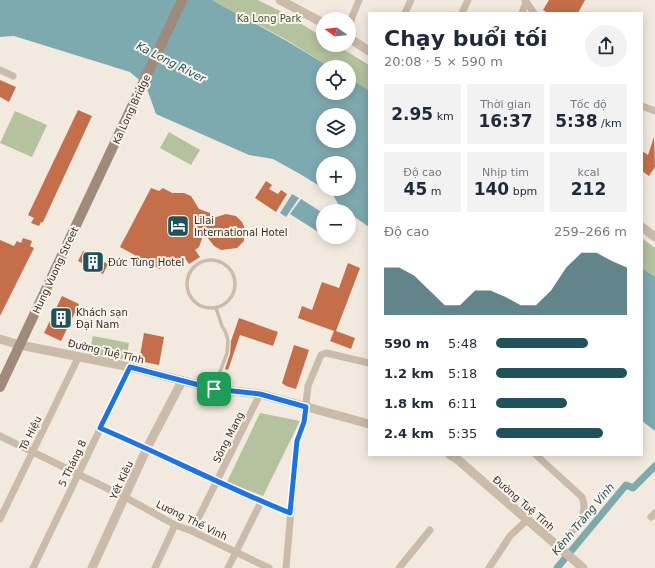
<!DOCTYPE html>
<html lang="vi">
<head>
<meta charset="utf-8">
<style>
	body { margin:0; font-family:"DejaVu Sans",sans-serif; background:#f2f2f3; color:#1f2937; height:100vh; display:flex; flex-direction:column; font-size:15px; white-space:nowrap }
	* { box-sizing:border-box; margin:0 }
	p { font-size:13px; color:#747a83 }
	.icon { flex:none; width:22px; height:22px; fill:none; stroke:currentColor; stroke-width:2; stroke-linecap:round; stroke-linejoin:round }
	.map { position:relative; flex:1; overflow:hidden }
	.panel { position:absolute; left:368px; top:12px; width:275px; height:444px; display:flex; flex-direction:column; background:#fff; border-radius:0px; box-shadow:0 2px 10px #0003 }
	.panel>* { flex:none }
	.needle { width:26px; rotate:285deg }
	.controls { position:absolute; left:316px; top:12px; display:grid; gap:8px }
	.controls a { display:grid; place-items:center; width:40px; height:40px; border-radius:50%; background:#fff; box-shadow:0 2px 10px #0003; font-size:20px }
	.pin { position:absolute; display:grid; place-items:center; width:34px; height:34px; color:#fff; margin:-17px; border-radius:8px; box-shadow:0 2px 6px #0006 }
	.round { display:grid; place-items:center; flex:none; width:42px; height:42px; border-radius:21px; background:#f2f2f3 }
	.overview { display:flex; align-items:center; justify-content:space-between; height:68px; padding:0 16px }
	h1 { font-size:22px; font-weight:800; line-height:30px }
	.stats { display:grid; grid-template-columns:repeat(3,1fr); gap:6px; height:68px; padding:4px 16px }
	.stats div { display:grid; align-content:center; border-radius:0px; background:#f2f2f3; text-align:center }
	.stats b { font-size:17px; font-weight:800 }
	.stats small { font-size:11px; font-weight:400 }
	.stats p { font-size:11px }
	.chart { height:112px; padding:8px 16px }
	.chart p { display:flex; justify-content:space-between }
	.chart svg { width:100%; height:72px; margin-top:4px; fill:#1f525a; opacity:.7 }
	ul { padding:0 16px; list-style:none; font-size:13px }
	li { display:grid; grid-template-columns:64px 48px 1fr; align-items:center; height:30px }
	li i { height:10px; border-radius:5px; background:#1f525a }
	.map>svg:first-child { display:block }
	.green { fill:#b4c29e }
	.water { fill:#7daaaf; fill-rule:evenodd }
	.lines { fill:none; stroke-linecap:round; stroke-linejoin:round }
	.canal { stroke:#7daaaf; stroke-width:7 }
	.building { fill:#c56f4a }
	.service { stroke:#cbbbaa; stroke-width:3.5 }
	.minor { stroke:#cbbbaa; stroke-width:7 }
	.tertiary { stroke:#cbbbaa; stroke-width:9 }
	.secondary { stroke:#9f8a7b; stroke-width:10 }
	.route-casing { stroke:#fff; stroke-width:8 }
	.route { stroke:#1a73e8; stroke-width:5 }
	.labels { text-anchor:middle; stroke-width:4; stroke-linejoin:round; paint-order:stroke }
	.park-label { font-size:10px; fill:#45562d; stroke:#faf4eb }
	.street-label { font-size:10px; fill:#382f2a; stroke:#faf4eb }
	.poi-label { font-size:10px; fill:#382f2a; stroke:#faf4eb; text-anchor:start }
	.water-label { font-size:11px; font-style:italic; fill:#1f525a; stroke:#faf4eb }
</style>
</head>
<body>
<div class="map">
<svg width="655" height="568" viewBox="0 0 655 568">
	<rect width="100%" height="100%" fill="#f2eade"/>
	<g class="green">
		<path d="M212 0H258L280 11 323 37V45H336L369 65V90L349 78V67H330L285 39Z"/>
		<path d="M15 111 47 125 32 157 0 143Z"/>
		<path d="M169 132 200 150 191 165 160 148Z"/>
		<path d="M642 238 655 248V277L642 268Z"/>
		<path d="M93 336 129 343 126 360 89 353Z"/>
		<path d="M260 413 300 421 263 496 227 482Z"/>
	</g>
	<g class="water">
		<path d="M0 0H212L285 40 330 67H323V93H349V78L369 90V227L349 213V211C339 211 338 202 333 195 331 192 328 191 325 189H349V163H323V188L300 174 273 159 249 155 156 114 146 86 130 72 14 36 0 37ZM323 115H349V141H323Z"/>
		<path d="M292 194 299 198 286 217 280 213Z"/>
		<path d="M301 199 323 213V235L290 214Z"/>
		<path d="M642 268 655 277V431L642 421Z"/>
	</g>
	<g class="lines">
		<path class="canal" d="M557 568 626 485 633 488 655 466"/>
	</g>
	<g class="building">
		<path d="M549 0H585L578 13H548L543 10Z"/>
		<path d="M0 80 16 87 9 102 0 97Z"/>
		<path d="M78 110 92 116 43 222H41L39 226 31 223 34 218 28 215Z"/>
		<path d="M654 137 655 167 649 176 642 171V151L648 155Z"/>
		<path d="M266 181 272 185 269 189 278 194 281 190 287 194 276 212 255 198Z"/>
		<path d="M151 188 159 191 163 188 172 193H184L191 196 199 209 210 213V219L226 214 236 216 242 222 245 229 244 241 237 248 221 250 214 246 204 233 199 247 195 250 200 257 189 264 184 257 178 259 167 257 160 269 120 247Z"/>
		<path d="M23 238 32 241 30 246 34 248 0 316V240L14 246 17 241 21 243Z"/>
		<path d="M83 251 108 264 103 274 78 261Z"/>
		<path d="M348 263 360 268 336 331 355 338 351 349 330 341 334 331 298 318 302 306 312 310 322 282 339 288Z"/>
		<path d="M62 296 79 304 61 341 44 333Z"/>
		<path d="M239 318 278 332 273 346 240 335 228 370 225 369 230 354 231 341Z"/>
		<path d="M144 333 164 337 159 365 139 361Z"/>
		<path d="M294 345 309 350 296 389 286 386 282 383Z"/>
	</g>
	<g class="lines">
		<g class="service">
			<circle cx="211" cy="284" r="24"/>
			<path d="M214 388 227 353 228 341 226 333 222 326 216 308"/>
		</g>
		<g class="minor">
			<path d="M525 0 534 13"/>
			<path d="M405 13 411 0"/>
			<path d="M462 13 468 0"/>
			<path d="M522 13 526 2"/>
			<path d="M349 25 359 0"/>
			<path d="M0 70 13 76"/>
			<path d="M642 106 655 111"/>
			<path d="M100 428C164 455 225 488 290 513"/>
			<path d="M0 436 125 497 175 525 192 531 269 568"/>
			<path d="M536 455 582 497C583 500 584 503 584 506 585 520 567 538 558 547"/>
			<path d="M651 517 655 513"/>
			<path d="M0 519 79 356"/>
			<path d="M192 531 260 394"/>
			<path d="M33 568 130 367"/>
			<path d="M155 568 175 525"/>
			<path d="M228 568 261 502"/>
			<path d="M286 568 297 441 304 421 308 386 321 355 326 353 369 363"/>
			<path d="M399 568 430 530"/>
			<path d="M489 568 510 536 527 520"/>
		</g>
		<g class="tertiary">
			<path d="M280 0 323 23"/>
			<path d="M349 38 369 51"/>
			<path d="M642 227 655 237"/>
			<path d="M0 339 20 345 130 367 214 389 260 394 369 424"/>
			<path d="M450 455 457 459 583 568"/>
			<path d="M92 568 147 448 182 381"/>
		</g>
		<path class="secondary" d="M0 387 182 0"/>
	</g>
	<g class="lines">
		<g class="route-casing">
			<path id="route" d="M130 367 214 389 260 394 306 407 304 422 297 441 290 513C225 487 164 455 100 428Z"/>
		</g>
		<use href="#route" class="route"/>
	</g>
	<defs>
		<g id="hotel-square" transform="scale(1.15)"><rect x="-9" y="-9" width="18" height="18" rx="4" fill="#1f525a" stroke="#faf4eb"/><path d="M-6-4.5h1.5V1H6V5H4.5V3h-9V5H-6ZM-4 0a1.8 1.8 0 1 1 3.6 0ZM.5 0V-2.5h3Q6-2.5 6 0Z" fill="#fff"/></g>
		<g id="building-square" transform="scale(1.15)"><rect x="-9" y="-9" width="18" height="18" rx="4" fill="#1f525a" stroke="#faf4eb"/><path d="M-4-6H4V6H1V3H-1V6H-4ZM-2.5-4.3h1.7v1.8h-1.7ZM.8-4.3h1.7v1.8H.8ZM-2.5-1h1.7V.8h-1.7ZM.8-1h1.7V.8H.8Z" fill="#fff"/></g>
	</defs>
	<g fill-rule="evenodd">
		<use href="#hotel-square" x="178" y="226"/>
		<use href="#building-square" x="93" y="262"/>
		<use href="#building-square" x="61" y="318"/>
	</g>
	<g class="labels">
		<g class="park-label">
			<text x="269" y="22">Ka Long Park</text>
		</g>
		<g class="street-label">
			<text transform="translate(131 109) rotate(-65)" y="4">Ka Long Bridge</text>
			<text transform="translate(55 270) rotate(-65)" y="4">Hung Vuong Street</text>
			<text transform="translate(106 351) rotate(13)" y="4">Đường Tuệ Tĩnh</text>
			<text transform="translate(30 433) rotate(-64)" y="4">Tô Hiệu</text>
			<text transform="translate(228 437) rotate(-63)" y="4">Sông Mang</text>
			<text transform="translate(72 463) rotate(-64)" y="4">5 Tháng 8</text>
			<text transform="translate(121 480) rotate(-65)" y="4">Yết Kiêu</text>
			<text transform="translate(524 503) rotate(41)" y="4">Đường Tuệ Tĩnh</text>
			<text transform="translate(192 520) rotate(26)" y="4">Lương Thế Vinh</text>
		</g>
		<g class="poi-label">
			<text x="194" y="224">Lilai<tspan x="194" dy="12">International Hotel</tspan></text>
			<text x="108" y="266">Đức Tùng Hotel</text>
			<text x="76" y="316">Khách sạn<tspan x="76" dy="12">Đại Nam</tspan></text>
		</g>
		<g class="water-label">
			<text transform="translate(171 62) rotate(27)" y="4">Ka Long River</text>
			<text transform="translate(583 519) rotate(-50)" y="4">Kênh Tràng Vinh</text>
		</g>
	</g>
</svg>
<div class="controls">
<a><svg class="needle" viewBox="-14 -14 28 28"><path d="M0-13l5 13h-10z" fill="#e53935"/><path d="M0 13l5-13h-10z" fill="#747a83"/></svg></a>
<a><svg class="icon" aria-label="locate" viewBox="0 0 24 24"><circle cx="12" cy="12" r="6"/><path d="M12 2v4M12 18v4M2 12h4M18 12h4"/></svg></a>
<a><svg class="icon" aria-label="layers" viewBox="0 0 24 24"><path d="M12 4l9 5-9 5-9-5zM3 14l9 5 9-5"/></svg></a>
<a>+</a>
<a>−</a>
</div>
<div class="pin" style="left:214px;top:389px;background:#1e9e55"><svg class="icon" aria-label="arrive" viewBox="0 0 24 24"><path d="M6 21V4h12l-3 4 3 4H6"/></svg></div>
<section class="panel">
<div class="overview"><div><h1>Chạy buổi tối</h1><p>20:08 · 5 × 590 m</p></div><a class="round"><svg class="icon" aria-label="share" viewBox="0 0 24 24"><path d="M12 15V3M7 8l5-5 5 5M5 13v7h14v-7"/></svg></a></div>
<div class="stats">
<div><b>2.95<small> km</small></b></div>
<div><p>Thời gian</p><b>16:37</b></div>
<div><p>Tốc độ</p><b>5:38<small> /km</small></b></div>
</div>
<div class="stats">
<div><p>Độ cao</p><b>45<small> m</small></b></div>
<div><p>Nhịp tim</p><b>140<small> bpm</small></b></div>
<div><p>kcal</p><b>212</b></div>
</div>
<div class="chart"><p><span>Độ cao</span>259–266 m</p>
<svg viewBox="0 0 160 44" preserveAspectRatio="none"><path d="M0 44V15L10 15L20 20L30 29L40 38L50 38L60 29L70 29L80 33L90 38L100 38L110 29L120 15L130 6L140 6L150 11L160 15V44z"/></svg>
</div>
<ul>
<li><b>590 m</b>5:48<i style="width:70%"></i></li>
<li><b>1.2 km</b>5:18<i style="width:100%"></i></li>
<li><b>1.8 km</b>6:11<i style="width:54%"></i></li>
<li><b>2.4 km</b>5:35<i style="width:82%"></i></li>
</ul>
</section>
</div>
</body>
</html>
